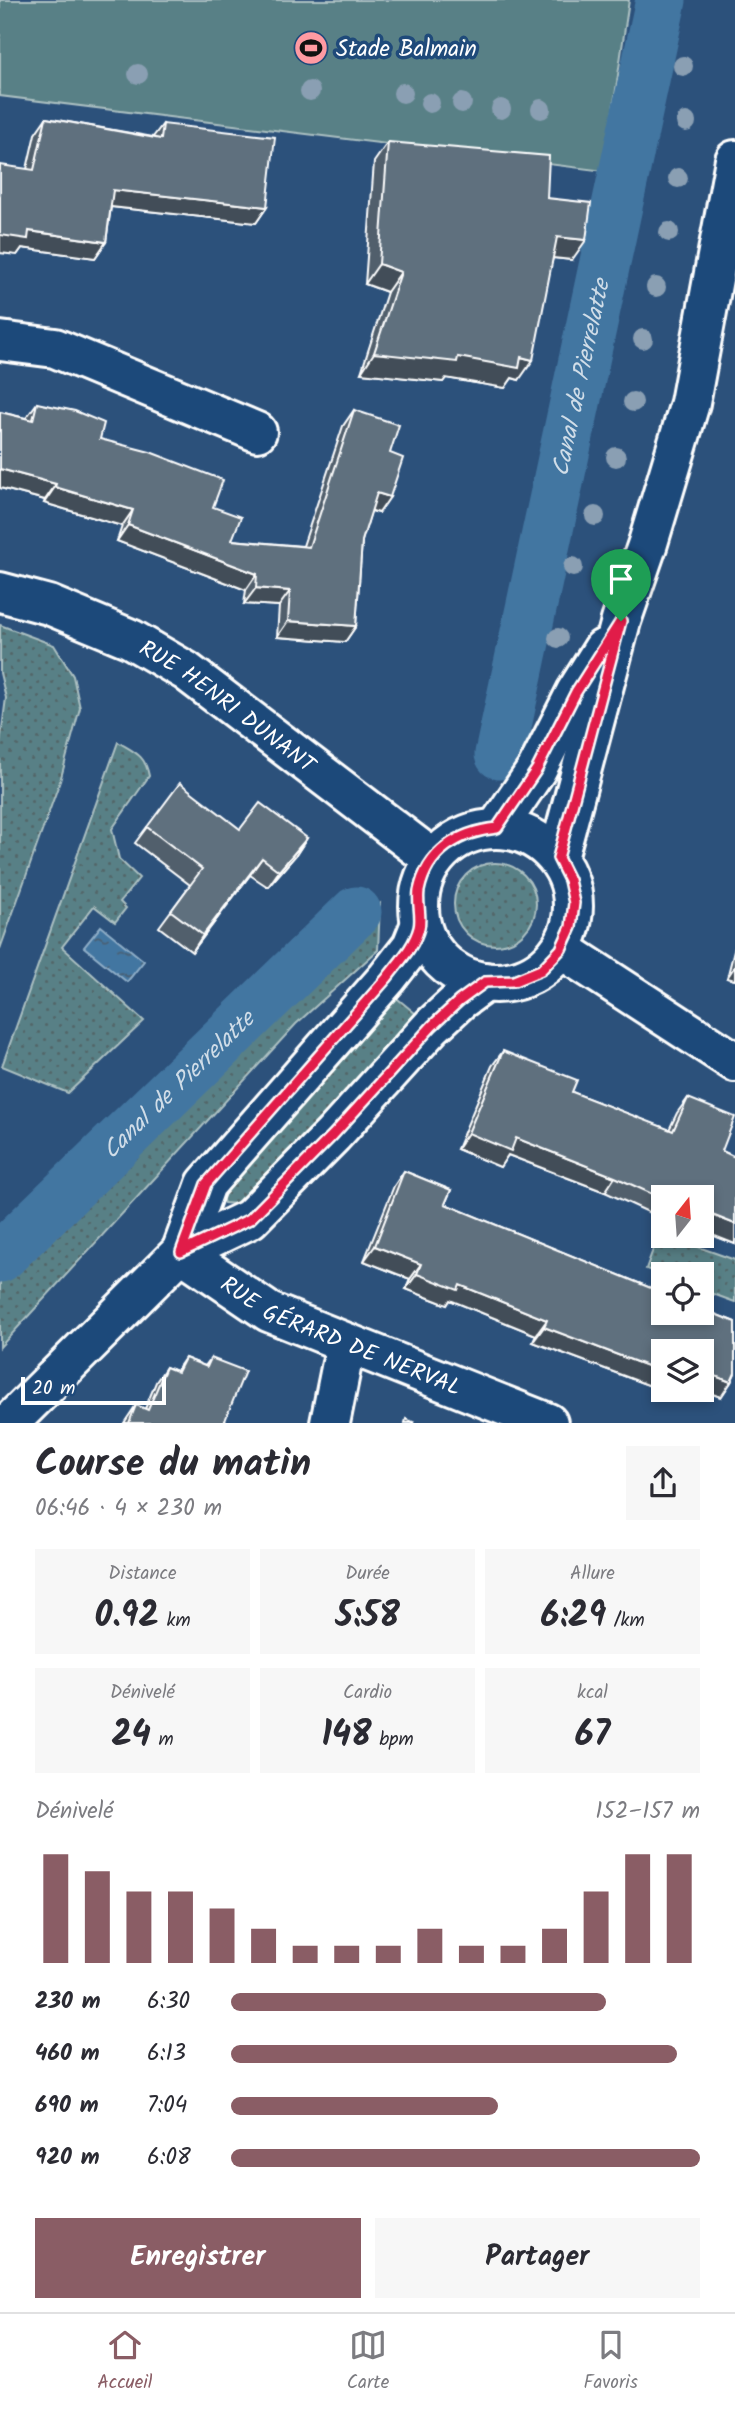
<!DOCTYPE html>
<html lang="fr">
<head>
<meta charset="utf-8">
<style>
	body { margin:0; font-family:Kalam,sans-serif; background:#f7f7f7; color:#2b2b33; height:100vh; display:flex; flex-direction:column; font-size:26px; white-space:nowrap }
	* { box-sizing:border-box; margin:0 }
	p { font-size:23px; color:#7c7c81 }
	.icon { flex:none; width:38px; height:38px; fill:none; stroke:currentColor; stroke-width:2; stroke-linecap:round; stroke-linejoin:round }
	.map { position:relative; height:1423px; overflow:hidden }
	.panel { display:flex; flex-direction:column; background:#fff; flex:1 }
	.panel>* { flex:none }
	.needle { width:46px; rotate:17deg }
	.buttons { position:absolute; left:651px; top:1185px; display:grid; gap:14px }
	.buttons a { display:grid; place-items:center; width:63px; height:63px; border-radius:0px; background:#fff; box-shadow:0 4px 10px #0003; font-size:35px }
	.scale { position:absolute; left:21px; bottom:18px; width:145px; box-sizing:border-box; padding-left:7px; border:4px solid #fff; border-top:0; font-size:19px; line-height:24px; white-space:nowrap; color:#fff; -webkit-text-stroke:5px #1f4a7a; paint-order:stroke }
	.pin { position:absolute; display:grid; place-items:center; width:60px; height:60px; color:#fff; margin:-72px -30px; border-radius:50% 50% 50% 0; rotate:-45deg; box-shadow:0 0 7px #0007 }
	.pin .icon { rotate:45deg }
	.round { display:grid; place-items:center; flex:none; width:74px; height:74px; border-radius:0px; background:#f7f7f7 }
	.head { display:flex; align-items:center; justify-content:space-between; height:119px; padding:0 35px }
	h1 { font-size:38px; font-weight:700; line-height:52px }
	.metrics { display:grid; grid-template-columns:repeat(3,1fr); gap:10px; height:119px; padding:7px 35px }
	.metrics div { display:grid; align-content:center; border-radius:0px; background:#f7f7f7; text-align:center }
	.metrics b { font-size:35px; font-weight:700 }
	.metrics small { font-size:19px; font-weight:400 }
	.metrics p { font-size:19px }
	.chart { height:196px; padding:14px 35px }
	.chart p { display:flex; justify-content:space-between }
	.chart svg { width:100%; height:126px; margin-top:7px; stroke:#8a5d65; stroke-width:6 }
	.action { display:flex; gap:14px; margin-top:auto; padding:14px 35px }
	.action a { flex:1; height:80px; border-radius:0px; background:#8a5d65; color:#fff; font-size:28px; font-weight:700; line-height:80px; text-align:center }
	.action a+a { background:#f7f7f7; color:#2b2b33 }
	ul { padding:0 35px; list-style:none; font-size:23px }
	li { display:grid; grid-template-columns:112px 84px 1fr; align-items:center; height:52px }
	li i { height:18px; border-radius:9px; background:#8a5d65 }
	.dock { display:flex; justify-content:space-around; align-items:center; height:98px; border-top:2px solid #e1e1e2; background:#fff; font-size:19px; color:#7c7c81 }
	.dock a { display:grid; justify-items:center; gap:4px }
	.dock .selected { color:#8a5d65 }
	.map>svg:first-child { display:block }
	.grass { fill:url(#grass-dots); stroke:#acc0c2; stroke-width:2 }
	.pitch { fill:#598086; stroke:#acc0c2; stroke-width:2 }
	.water { fill:url(#water-ripples); stroke:#8eadc7; stroke-width:2 }
	.lines { fill:none; stroke-linecap:round; stroke-linejoin:round }
	.canal { stroke:#4376a1; stroke-width:51 }
	.minor-casing { stroke:#fff; stroke-width:44 }
	.minor { stroke:#1f4a7a; stroke-width:38 }
	.tree { fill:#8a9fb3 }
	.wall { fill:#515f6c; stroke:#fff; stroke-width:2 }
	.shaded-wall { fill:#424e58; stroke:#fff; stroke-width:2 }
	.building { fill:#5e6f7e; stroke:#fff; stroke-width:2 }
	.route-casing { stroke:#fff; stroke-width:14 }
	.route { stroke:#e11d48; stroke-width:9 }
	.labels { text-anchor:middle; stroke-width:7; stroke-linejoin:round; paint-order:stroke }
	.poi-label { font-size:23px; fill:#fff; stroke:#1f4a7a; text-anchor:start }
	.street-label { font-size:23px; fill:#fff; stroke:#1f4a7a }
	.water-label { font-size:24px; font-style:italic; fill:#d0dde8; stroke:#1f4a7a }
</style>
</head>
<body>
<div class="map">
<svg width="735" height="1423" viewBox="0 0 735 1423">
	<defs>
		<pattern id="grass-dots" width="8" height="8" patternUnits="userSpaceOnUse" patternTransform="scale(1.75)"><rect width="8" height="8" fill="#598086"/><path d="M2 2h.1M6 6h.1" fill="none" stroke="#526669" stroke-width="1.8" stroke-linecap="round"/></pattern>
		<pattern id="water-ripples" width="26" height="14" patternUnits="userSpaceOnUse" patternTransform="scale(1.75)"><rect width="26" height="14" fill="#4376a1"/><path d="M2 4q2-2 4 0t4 0M15 11q2-2 4 0t4 0" fill="none" stroke="#485f72"/></pattern>
	</defs>
	<rect width="100%" height="100%" fill="#2c517b"/>
	<filter id="ink" filterUnits="userSpaceOnUse"><feTurbulence type="fractalNoise" baseFrequency=".0143" numOctaves="2"/><feDisplacementMap in="SourceGraphic" scale="14" xChannelSelector="R" yChannelSelector="G"/><feConvolveMatrix kernelMatrix="1 2 1 2 8 2 1 2 1" color-interpolation-filters="sRGB"/></filter>
	<g filter="url(#ink)">
		<g class="grass">
			<path d="M0 625 54 645 73 676 80 708 60 781 0 949V744L6 698 0 673Z"/>
			<path d="M118 742C136 753 145 755 149 776L112 829 119 859 139 878 120 902 126 908 115 922 94 906 62 947 144 1021 68 1093 2 1066Z"/>
			<circle cx="495" cy="904" r="41"/>
			<path d="M380 904 378 950 296 1024 0 1347V1270Z"/>
			<path d="M393 995 421 1018 238 1204 224 1203 220 1192Z"/>
			<path d="M659 1233 735 1260V1302L702 1290V1274L663 1275 646 1269Z"/>
		</g>
		<path class="pitch" d="M0 0H629L604 171 0 96Z"/>
		<path class="water" d="M101 926 144 961 127 982 84 947Z"/>
		<g class="lines">
			<g class="canal">
				<path id="s1" d="M500 754 661 0"/>
				<path id="s2" d="M0 1257 356 912"/>
			</g>
			<g class="minor-casing">
				<g id="minor">
					<path d="M0 341 55 348 257 432"/>
					<path id="s3" d="M0 592 49 605 131 639 186 671 433 859"/>
					<path d="M497 828 537 769 576 692 603 649"/>
					<circle cx="496" cy="906" r="77"/>
					<path d="M558 858 621 621 648 543 690 403 735 160"/>
					<path d="M561 949 735 1062"/>
					<path d="M181 1252 206 1184 387 978 412 946 420 926"/>
					<path id="s4" d="M181 1252 269 1312 548 1423"/>
					<path d="M9 1423 181 1252 250 1219 333 1135 432 1026 459 1001 485 982"/>
					<path d="M330 1423 346 1343"/>
				</g>
			</g>
			<use href="#minor" class="minor"/>
		</g>
		<g class="tree">
			<circle cx="683" cy="66" r="10"/>
			<circle cx="138" cy="74" r="10"/>
			<circle cx="310" cy="91" r="10"/>
			<circle cx="403" cy="93" r="10"/>
			<circle cx="430" cy="103" r="10"/>
			<circle cx="462" cy="103" r="10"/>
			<circle cx="501" cy="109" r="10"/>
			<circle cx="541" cy="109" r="10"/>
			<circle cx="686" cy="122" r="10"/>
			<circle cx="678" cy="178" r="10"/>
			<circle cx="669" cy="232" r="10"/>
			<circle cx="656" cy="287" r="10"/>
			<circle cx="643" cy="339" r="10"/>
			<circle cx="633" cy="402" r="10"/>
			<circle cx="616" cy="457" r="10"/>
			<circle cx="595" cy="516" r="10"/>
			<circle cx="573" cy="567" r="10"/>
			<circle cx="558" cy="638" r="10"/>
		</g>
		<g class="wall">
			<path d="M46 118 153 137 163 124 267 207 256 223 111 207 106 242 95 258 22 248 17 255 27 169 35 134Z"/>
			<path d="M388 142 547 198 572 260 553 258 519 380 512 378 505 388 446 378 443 382 361 373 387 292 365 284 374 162Z"/>
			<path d="M37 403 100 439 213 507 232 540 303 546 343 426 354 410 390 453 379 513 371 511 362 541 356 626 345 642 277 637 279 606 244 604 246 590 117 541 122 526 44 503 45 500 0 488V412L26 418Z"/>
			<path d="M147 827 240 829 307 838 296 855 268 887 250 875 192 952 159 927 190 885 135 843Z"/>
			<path d="M735 947V980L727 978Z"/>
			<path d="M503 1051 572 1092 669 1130 677 1113 688 1098 722 1151 735 1157V1244L702 1231V1197H663V1216L661 1215 659 1217 605 1192 508 1155 500 1167 457 1149 492 1066Z"/>
			<path d="M404 1171 451 1190 445 1204 663 1293V1312H702V1309L735 1322V1373L731 1382 721 1397 701 1390H702V1351H663V1390H679L675 1395 533 1342 536 1335 450 1300 447 1305 406 1289 410 1279 364 1261 394 1186Z"/>
			<path d="M185 1358 205 1366 211 1358 224 1423H124L136 1405 145 1409 156 1382 166 1367 176 1371Z"/>
		</g>
		<g class="shaded-wall">
			<path d="M113 190 267 207 256 223 102 206Z"/>
			<path d="M29 231 106 242 95 258 22 248 17 255 0 253V235Z"/>
			<path d="M557 237 586 240 572 260 543 257Z"/>
			<path d="M379 264 401 272 387 292 365 284Z"/>
			<path d="M374 353 458 357H521L533 360 519 380 512 378 505 388 446 378 443 382 361 373Z"/>
			<path d="M0 469 56 484 45 500 0 488Z"/>
			<path d="M55 487 133 510 122 526 44 503Z"/>
			<path d="M377 493 390 497 379 513 366 509Z"/>
			<path d="M128 525 257 574 246 590 117 541Z"/>
			<path d="M256 588 290 591 279 606 244 604Z"/>
			<path d="M288 621 356 626 345 642 277 637Z"/>
			<path d="M307 838 296 855 268 887 279 871Z"/>
			<path d="M262 858 250 875 192 952 203 935Z"/>
			<path d="M735 966V980L727 978Z"/>
			<path d="M468 1133 516 1138 615 1177 605 1192 508 1155 500 1167 457 1149Z"/>
			<path d="M702 1211 735 1224V1244L702 1231Z"/>
			<path d="M375 1246 421 1264 410 1279 364 1261Z"/>
			<path d="M417 1274 460 1285 547 1320 536 1335 450 1300 447 1305 406 1289Z"/>
			<path d="M544 1327 663 1372V1390H679L675 1395 533 1342Z"/>
			<path d="M702 1371 731 1382 721 1397 701 1390H702Z"/>
		</g>
		<g class="building">
			<path d="M46 118 161 139 163 124 275 137 267 207 113 190 106 242 29 231 28 239 0 235V165L34 170Z"/>
			<path d="M388 142 549 156 547 198 591 203 586 240 557 237 533 360 521 357 519 368 458 357 457 362 374 353 401 272 379 264Z"/>
			<path d="M37 403 75 411 104 423 100 439 150 452 223 480 213 507 241 517 232 540 309 547 354 410 399 425 390 453 403 458 390 497 377 493 362 541 356 626 288 621 290 591 256 588 257 574 128 525 133 510 55 487 56 484 0 469V412L33 420Z"/>
			<path d="M180 783 240 829 260 803 307 838 279 871 262 858 203 935 171 911 202 869 147 827Z"/>
			<path d="M503 1051 577 1080 572 1092 673 1131 688 1098 735 1117 722 1151 735 1157V1224L702 1211V1197H663V1199L615 1177 516 1138 511 1151 468 1133Z"/>
			<path d="M404 1171 451 1190 445 1204 663 1293V1312H702V1309L735 1322V1373L731 1382 702 1371V1351H663V1372L544 1327 547 1320 460 1285 458 1290 417 1274 421 1264 375 1246Z"/>
			<path d="M185 1358 207 1367 211 1358 245 1371 224 1423H129L136 1405 148 1410 166 1367 178 1372Z"/>
			<path d="M406 1419 415 1423H405Z"/>
		</g>
	</g>
	<g class="lines" filter="url(#ink)">
		<g class="route-casing">
			<path id="route" d="M621 621 558 858 569 880 574 903 571 927 561 949 541 970 514 981 485 982 459 1001 432 1026 333 1135 250 1219 181 1252 206 1184 387 978C399 962 414 947 419 928 422 917 417 903 419 891 427 851 459 832 497 828L537 769 576 692Z"/>
		</g>
		<use href="#route" class="route"/>
	</g>
	<defs>
		<g id="stadium-disc" transform="scale(1.75)"><circle r="9.5" fill="#ff9aa2" stroke="#1f4a7a"/><path d="M0-5a6.5 5 0 1 0 0 10a6.5 5 0 1 0 0-10ZM-3.5-1.8h7v3.6h-7Z" fill="#111"/></g>
	</defs>
	<g fill-rule="evenodd">
		<use href="#stadium-disc" x="311" y="48"/>
	</g>
	<g class="labels">
		<g class="poi-label">
			<text x="336" y="56">Stade Balmain</text>
		</g>
		<g class="street-label">
			<text dy="8" stroke="none"><textPath href="#s3" startOffset="257">RUE HENRI DUNANT</textPath></text>
			<text dy="8" stroke="none"><textPath href="#s4" startOffset="182">RUE GÉRARD DE NERVAL</textPath></text>
		</g>
		<g class="water-label">
			<text dy="8" stroke="none"><textPath href="#s1" startOffset="385">Canal de Pierrelatte</textPath></text>
			<text dy="8" stroke="none"><textPath href="#s2" startOffset="248">Canal de Pierrelatte</textPath></text>
		</g>
	</g>
</svg>
<div class="buttons">
<a><svg class="needle" viewBox="-14 -14 28 28"><path d="M0-13l5 13h-10z" fill="#e53935"/><path d="M0 13l5-13h-10z" fill="#7c7c81"/></svg></a>
<a><svg class="icon" aria-label="locate" viewBox="0 0 24 24"><circle cx="12" cy="12" r="6"/><path d="M12 2v4M12 18v4M2 12h4M18 12h4"/></svg></a>
<a><svg class="icon" aria-label="layers" viewBox="0 0 24 24"><path d="M12 4l9 5-9 5-9-5zM3 14l9 5 9-5"/></svg></a>
</div>
<div class="scale">20 m</div>
<div class="pin" style="left:621px;top:621px;background:#1e9e55"><svg class="icon" aria-label="arrive" viewBox="0 0 24 24"><path d="M6 21V4h12l-3 4 3 4H6"/></svg></div>
</div>
<section class="panel">
<div class="head"><div><h1>Course du matin</h1><p>06:46 · 4 × 230 m</p></div><a class="round"><svg class="icon" aria-label="share" viewBox="0 0 24 24"><path d="M12 15V3M7 8l5-5 5 5M5 13v7h14v-7"/></svg></a></div>
<div class="metrics">
<div><p>Distance</p><b>0.92<small> km</small></b></div>
<div><p>Durée</p><b>5:58</b></div>
<div><p>Allure</p><b>6:29<small> /km</small></b></div>
</div>
<div class="metrics">
<div><p>Dénivelé</p><b>24<small> m</small></b></div>
<div><p>Cardio</p><b>148<small> bpm</small></b></div>
<div><p>kcal</p><b>67</b></div>
</div>
<div class="chart"><p><span>Dénivelé</span>152–157 m</p>
<svg viewBox="0 0 160 44" preserveAspectRatio="none"><path d="M5 44V6M15 44V12M25 44V19M35 44V19M45 44V25M55 44V32M65 44V38M75 44V38M85 44V38M95 44V32M105 44V38M115 44V38M125 44V32M135 44V19M145 44V6M155 44V6"/></svg>
</div>
<ul>
<li><b>230 m</b>6:30<i style="width:80%"></i></li>
<li><b>460 m</b>6:13<i style="width:95%"></i></li>
<li><b>690 m</b>7:04<i style="width:57%"></i></li>
<li><b>920 m</b>6:08<i style="width:100%"></i></li>
</ul>
<div class="action"><a>Enregistrer</a><a>Partager</a></div>
</section>
<nav class="dock">
<a class="selected"><svg class="icon" aria-label="home" viewBox="0 0 24 24"><path d="M3 11l9-7 9 7M6 9v11h12V9"/></svg>Accueil</a>
<a><svg class="icon" aria-label="map" viewBox="0 0 24 24"><path d="M3 6l6-2 6 2 6-2v14l-6 2-6-2-6 2zM9 4v14M15 6v14"/></svg>Carte</a>
<a><svg class="icon" aria-label="saved" viewBox="0 0 24 24"><path d="M7 4h10v16l-5-4-5 4z"/></svg>Favoris</a>
</nav>
</body>
</html>
